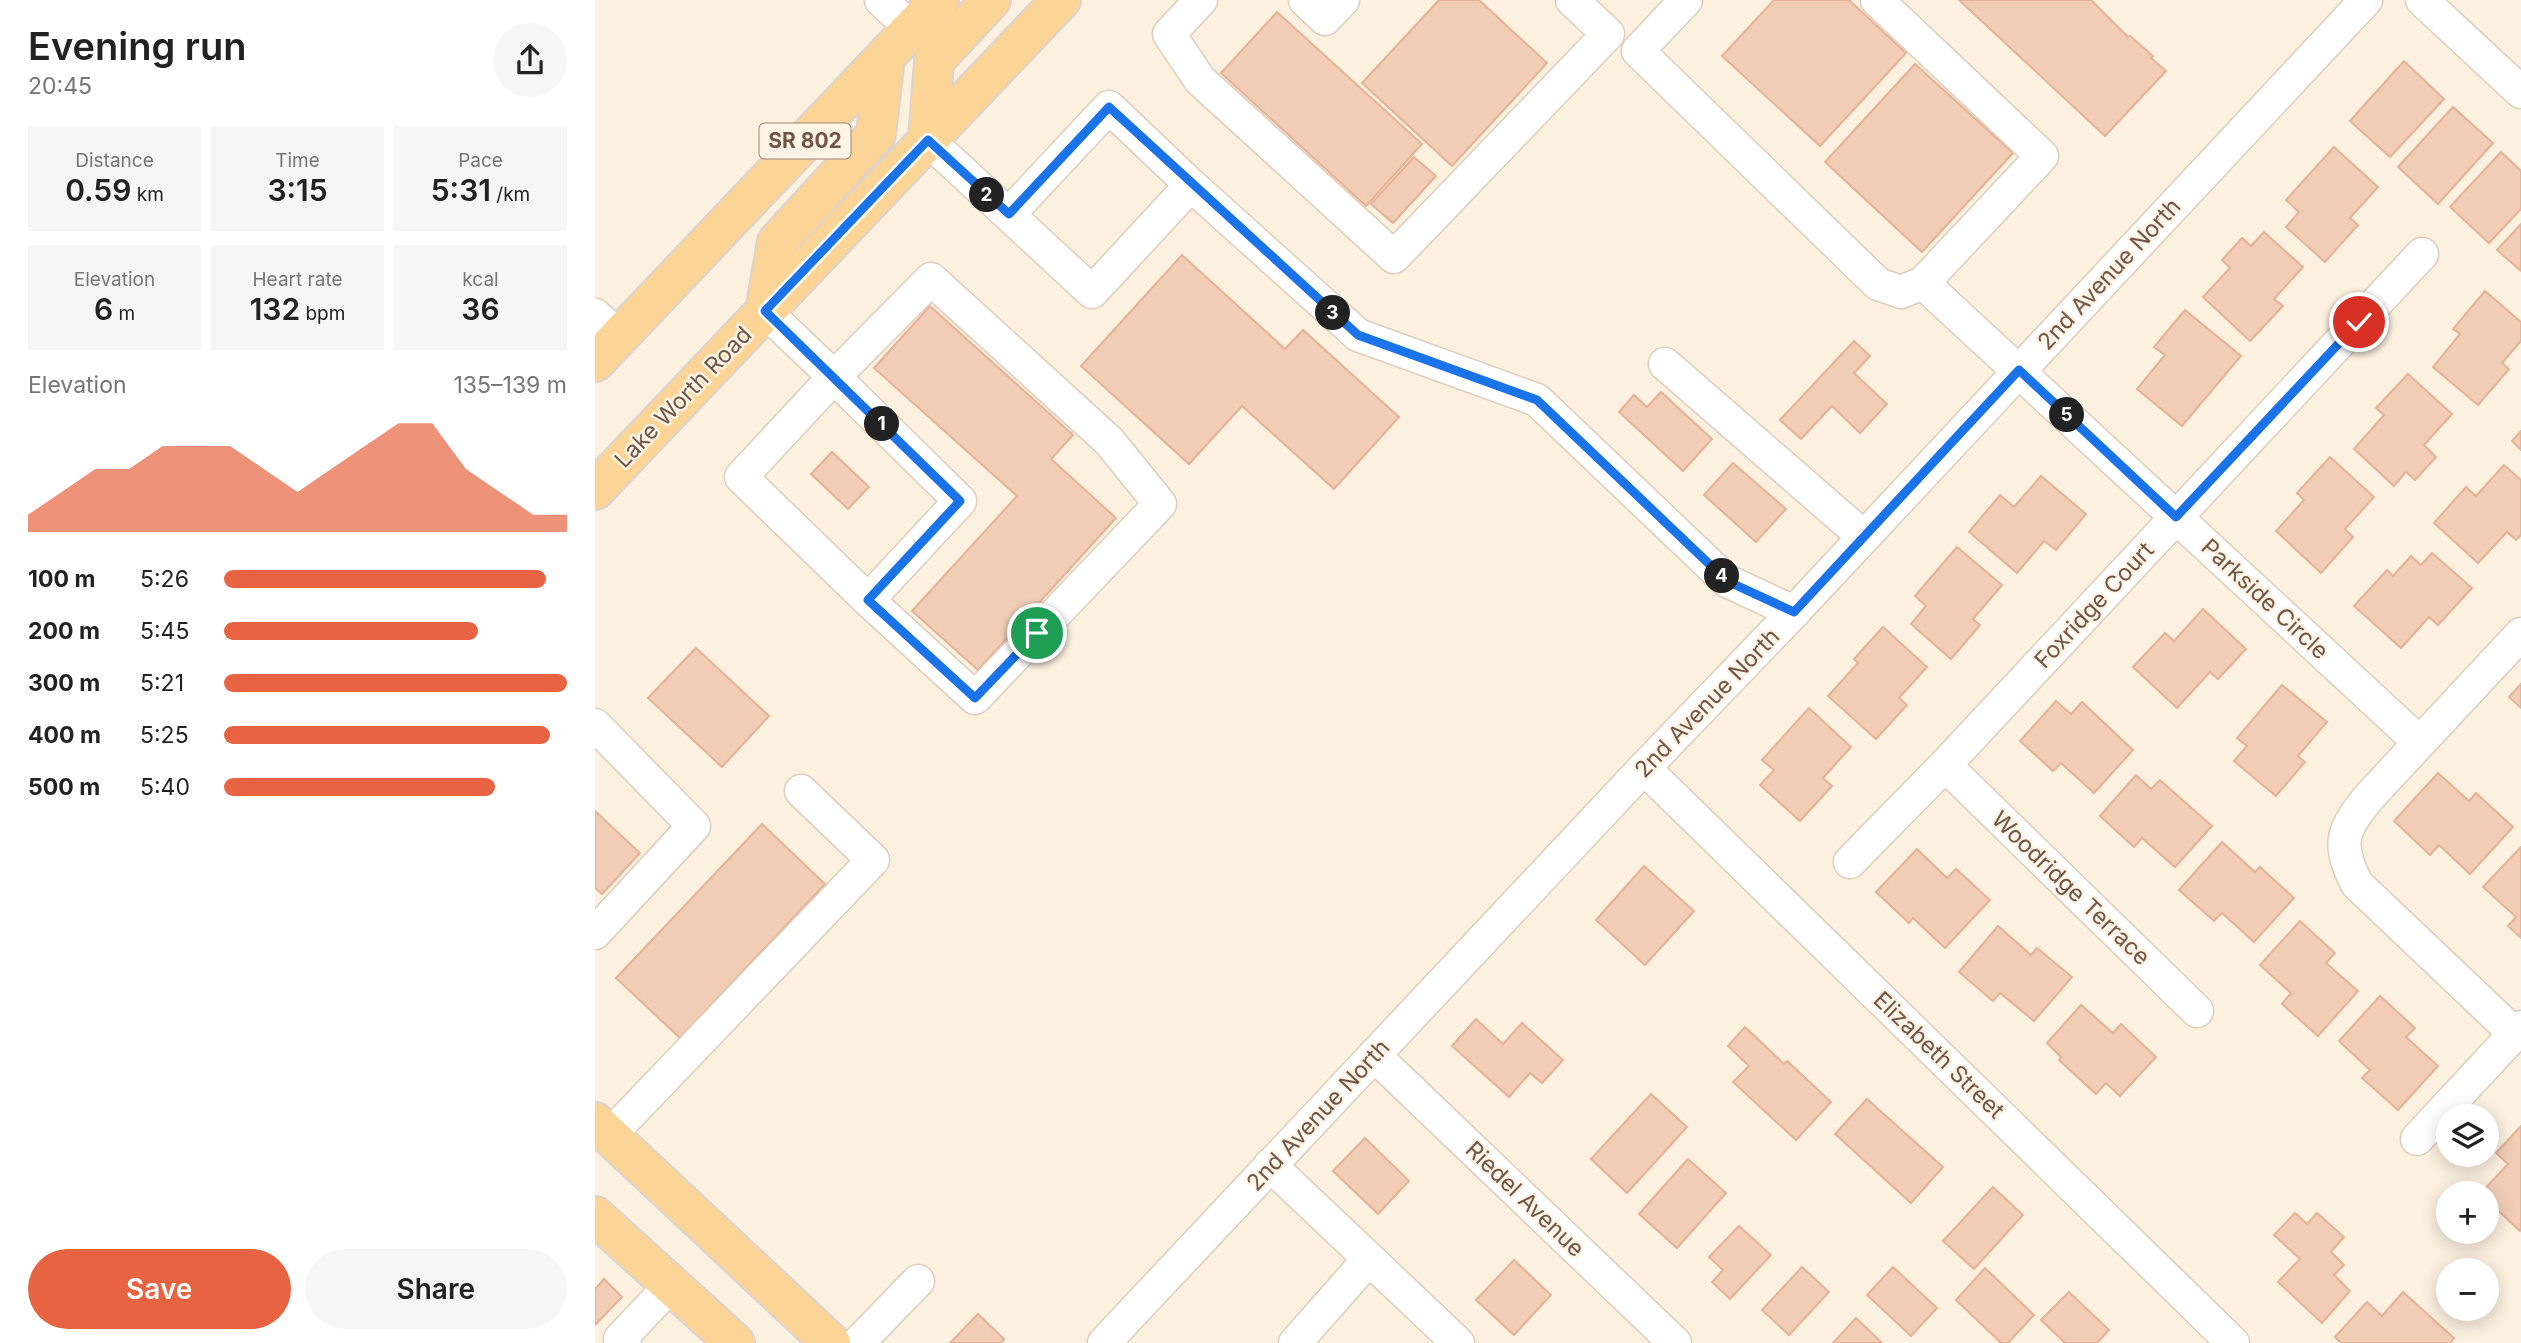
<!DOCTYPE html>
<html lang="en">
<head>
<meta charset="utf-8">
<style>
	body { margin:0; font-family:Inter,sans-serif; background:#f6f6f6; color:#222; height:100vh; display:flex; flex-direction:column; font-size:26px; white-space:nowrap }
	* { box-sizing:border-box; margin:0 }
	p { font-size:23px; color:#767676 }
	.icon { flex:none; width:38px; height:38px; fill:none; stroke:currentColor; stroke-width:2; stroke-linecap:round; stroke-linejoin:round }
	.map { position:relative; flex:1; overflow:hidden }
	.details { display:flex; flex-direction:column; background:#fff; width:595px }
	.details>* { flex:none }
	.tools { position:absolute; left:1841px; top:1104px; display:grid; gap:14px }
	.tools a { display:grid; place-items:center; width:63px; height:63px; border-radius:50%; background:#fff; box-shadow:0 4px 18px #0003; font-size:35px }
	.pin { position:absolute; display:grid; place-items:center; width:60px; height:60px; color:#fff; margin:-30px; border:4px solid #fff; border-radius:50%; box-shadow:0 2px 7px #0007 }
	.km { position:absolute; width:35px; height:35px; margin:-18px; border-radius:50%; background:#222; color:#fff; font-size:19px; line-height:35px; text-align:center }
	.round { display:grid; place-items:center; flex:none; width:74px; height:74px; border-radius:37px; background:#f6f6f6 }
	.overview { display:flex; align-items:center; justify-content:space-between; height:119px; padding:0 28px }
	h1 { font-size:38px; font-weight:600; line-height:52px }
	.stats { display:grid; grid-template-columns:repeat(3,1fr); gap:10px; height:119px; padding:7px 28px }
	.stats div { display:grid; align-content:center; border-radius:0px; background:#f6f6f6; text-align:center }
	.stats b { font-size:30px; font-weight:600 }
	.stats small { font-size:19px; font-weight:400 }
	.stats p { font-size:19px }
	.chart { height:196px; padding:14px 28px }
	.chart p { display:flex; justify-content:space-between }
	.chart svg { width:100%; height:126px; margin-top:7px; fill:#e86341; opacity:.7 }
	.primary-button { display:flex; gap:14px; margin-top:auto; padding:14px 28px }
	.primary-button a { flex:1; height:80px; border-radius:42px; background:#e86341; color:#fff; font-size:28px; font-weight:600; line-height:80px; text-align:center }
	.primary-button a+a { background:#f6f6f6; color:#222 }
	ul { padding:0 28px; list-style:none; font-size:23px }
	li { display:grid; grid-template-columns:112px 84px 1fr; align-items:center; height:52px }
	li i { height:18px; border-radius:9px; background:#e86341 }
	main { display:flex; flex:1; min-height:0 }
	.map>svg:first-child { display:block }
	.building { fill:#f2cdb6; stroke:#e4b296; stroke-width:2 }
	.lines { fill:none; stroke-linecap:round; stroke-linejoin:round }
	.minor-casing { stroke:#e0ccbb; stroke-width:35 }
	.major-casing { stroke:#dad3cf; stroke-width:42 }
	.minor { stroke:#fff; stroke-width:32 }
	.major { stroke:#fcd495; stroke-width:38 }
	.route-casing { stroke:#fff; stroke-width:14 }
	.route { stroke:#1a73e8; stroke-width:9 }
	.labels { text-anchor:middle; stroke-width:5; stroke-linejoin:round; paint-order:stroke }
	.shield { fill:#fff4e5; stroke:#9c8576; stroke-width:2 }
	.shield-label { font-size:21px; font-weight:bold; fill:#725547 }
	.street-label { font-size:23px; fill:#725547; stroke:#fff4e5 }
</style>
</head>
<body>
<main>
<section class="details">
<div class="overview"><div><h1>Evening run</h1><p>20:45</p></div><a class="round"><svg class="icon" aria-label="share" viewBox="0 0 24 24"><path d="M12 15V3M7 8l5-5 5 5M5 13v7h14v-7"/></svg></a></div>
<div class="stats">
<div><p>Distance</p><b>0.59<small> km</small></b></div>
<div><p>Time</p><b>3:15</b></div>
<div><p>Pace</p><b>5:31<small> /km</small></b></div>
</div>
<div class="stats">
<div><p>Elevation</p><b>6<small> m</small></b></div>
<div><p>Heart rate</p><b>132<small> bpm</small></b></div>
<div><p>kcal</p><b>36</b></div>
</div>
<div class="chart"><p><span>Elevation</span>135–139 m</p>
<svg viewBox="0 0 160 44" preserveAspectRatio="none"><path d="M0 44V38L10 30L20 22L30 22L40 14L50 14L60 14L70 22L80 30L90 22L100 14L110 6L120 6L130 22L140 30L150 38L160 38V44z"/></svg>
</div>
<ul>
<li><b>100 m</b>5:26<i style="width:94%"></i></li>
<li><b>200 m</b>5:45<i style="width:74%"></i></li>
<li><b>300 m</b>5:21<i style="width:100%"></i></li>
<li><b>400 m</b>5:25<i style="width:95%"></i></li>
<li><b>500 m</b>5:40<i style="width:79%"></i></li>
</ul>
<div class="primary-button"><a>Save</a><a>Share</a></div>
</section>
<div class="map">
<svg width="1926" height="1343" viewBox="0 0 1926 1343">
	<rect width="100%" height="100%" fill="#fcf0df"/>
	<g class="building">
		<path d="M844 0H884L952 63 857 166 767 83Z"/>
		<path d="M1179 0H1254L1311 53 1225 146 1127 56Z"/>
		<path d="M1364 0H1496L1533 37 1535 36 1558 56 1556 58 1571 71 1510 136Z"/>
		<path d="M682 12 827 144 771 206 626 73Z"/>
		<path d="M1809 61 1849 99 1795 157 1755 121Z"/>
		<path d="M1320 64 1418 153 1327 252 1230 162Z"/>
		<path d="M1858 107 1898 143 1843 204 1803 167Z"/>
		<path d="M1739 147 1783 187 1755 218 1763 225 1730 262 1691 227 1704 212 1691 200Z"/>
		<path d="M1906 152 1926 171V209L1894 243 1855 207Z"/>
		<path d="M819 157 841 176 798 223 776 204Z"/>
		<path d="M1926 224V271L1902 250Z"/>
		<path d="M1669 232 1708 267 1679 299 1688 306 1655 341 1608 297 1635 268 1627 260 1647 238 1656 246Z"/>
		<path d="M587 255 690 349 708 330 804 417 739 489 647 406 594 464 486 366Z"/>
		<path d="M1890 291 1926 322V341L1907 363 1914 369 1883 405 1838 367 1865 334 1858 329Z"/>
		<path d="M335 306 478 435 456 459 521 518 383 670 317 611 422 496 279 368Z"/>
		<path d="M1590 310 1646 356 1587 426 1542 389 1570 355 1559 347Z"/>
		<path d="M1259 341 1275 356 1259 373 1292 404 1265 433 1237 406 1206 439 1185 420Z"/>
		<path d="M1813 374 1857 414 1829 445 1841 457 1820 480 1811 472 1799 486 1759 449 1789 415 1781 408Z"/>
		<path d="M1066 392 1117 439 1088 471 1024 412 1039 395 1052 407Z"/>
		<path d="M1926 431V450L1917 441Z"/>
		<path d="M237 452 274 487 253 509 216 474Z"/>
		<path d="M1735 457 1779 497 1750 529 1758 537 1726 573 1681 531 1709 500 1702 493Z"/>
		<path d="M1138 463 1191 509 1161 542 1109 495Z"/>
		<path d="M1909 465 1926 480V535L1921 540 1912 532 1883 563 1839 523 1871 487 1881 496Z"/>
		<path d="M1446 476 1491 514 1461 550 1449 541 1422 573 1374 532 1405 495 1419 507Z"/>
		<path d="M1362 547 1407 585 1378 619 1385 625 1356 659 1316 624 1331 606 1320 596Z"/>
		<path d="M1837 553 1877 588 1843 625 1834 617 1806 648 1759 606 1792 570 1798 576 1816 556 1826 565Z"/>
		<path d="M1608 609 1651 649 1623 679 1615 672 1582 708 1538 667 1570 633 1579 641Z"/>
		<path d="M1288 627 1332 667 1304 698 1312 705 1281 739 1233 696 1263 663 1259 659Z"/>
		<path d="M101 648 174 716 127 767 53 698Z"/>
		<path d="M1926 684V708L1914 697Z"/>
		<path d="M1687 685 1732 722 1703 756 1710 762 1681 796 1639 761 1652 746 1642 738Z"/>
		<path d="M1461 701 1476 714 1487 702 1538 750 1499 793 1466 763 1458 771 1425 741Z"/>
		<path d="M1214 708 1256 747 1228 778 1237 786 1205 821 1165 785 1179 770 1167 760Z"/>
		<path d="M1843 773 1874 801 1881 793 1918 827 1875 874 1844 845 1835 855 1799 821Z"/>
		<path d="M1541 775 1556 789 1565 780 1617 826 1580 867 1547 838 1539 847 1505 816Z"/>
		<path d="M0 811 45 853 7 894 0 888Z"/>
		<path d="M167 824 230 884 85 1038 21 978Z"/>
		<path d="M1627 842 1660 872 1665 867 1699 898 1659 942 1627 913 1619 921 1584 890Z"/>
		<path d="M1926 847V938L1913 926 1921 917 1888 887Z"/>
		<path d="M1322 849 1352 878 1361 869 1395 900 1350 948 1318 918 1314 923 1281 892Z"/>
		<path d="M1049 866 1099 911 1050 965 1001 920Z"/>
		<path d="M1705 921 1740 953 1731 963 1763 991 1723 1036 1687 1004 1696 993 1665 965Z"/>
		<path d="M1403 926 1436 955 1442 948 1477 977 1439 1021 1405 993 1398 1001 1364 972Z"/>
		<path d="M1785 996 1820 1028 1811 1037 1843 1066 1803 1110 1767 1078 1775 1070 1744 1041Z"/>
		<path d="M1486 1005 1518 1033 1526 1024 1561 1057 1525 1096 1511 1083 1501 1094 1464 1060 1466 1057 1452 1043Z"/>
		<path d="M881 1019 908 1044 927 1023 968 1060 947 1083 935 1073 914 1097 857 1046Z"/>
		<path d="M1150 1027 1189 1064 1192 1061 1236 1102 1201 1140 1138 1082 1154 1066 1133 1046Z"/>
		<path d="M1056 1094 1092 1127 1032 1193 996 1159Z"/>
		<path d="M1272 1099 1348 1167 1316 1203 1240 1134Z"/>
		<path d="M1926 1126V1230L1925 1231 1892 1200V1194H1885L1913 1164 1901 1153Z"/>
		<path d="M770 1138 814 1181 783 1214 738 1171Z"/>
		<path d="M1093 1159 1131 1193 1082 1248 1044 1214Z"/>
		<path d="M1398 1187 1428 1215 1379 1269 1348 1241Z"/>
		<path d="M1700 1213 1712 1224 1722 1213 1749 1237 1736 1252 1749 1265 1739 1275 1755 1291 1727 1323 1683 1282 1705 1259 1679 1235Z"/>
		<path d="M1144 1226 1176 1255 1135 1299 1117 1282 1128 1270 1114 1257Z"/>
		<path d="M919 1260 956 1295 919 1335 881 1300Z"/>
		<path d="M1207 1267 1234 1292 1194 1335 1167 1310Z"/>
		<path d="M1298 1267 1342 1308 1316 1336 1272 1295Z"/>
		<path d="M1390 1268 1439 1315 1413 1343H1406L1361 1300Z"/>
		<path d="M9 1279 27 1297 0 1325V1289Z"/>
		<path d="M1474 1292 1514 1330 1502 1343H1470L1446 1320Z"/>
		<path d="M1808 1292 1859 1338 1855 1343H1746L1740 1337 1772 1302 1787 1316Z"/>
		<path d="M383 1314 409 1339 406 1343H355Z"/>
		<path d="M1261 1318 1287 1343H1238Z"/>
	</g>
	<g class="lines">
		<g class="minor-casing">
			<g id="minor">
				<path d="M286 0 317 29"/>
				<path d="M606 0 574 34 605 80 799 257 1013 34 977 0"/>
				<path d="M710 0 730 19 748 0"/>
				<path d="M1091 0 1043 51 1283 284 1306 292 1328 283 1447 156 1282 0"/>
				<path d="M1827 0 1926 92"/>
				<path d="M333 140 497 292 596 185 514 107 414 214"/>
				<path d="M596 185 763 335 942 400 1132 581 1199 612"/>
				<path d="M1328 283 1824 742"/>
				<path d="M170 311 239 377 146 477 273 600 380 698 565 504 514 441 336 279 239 377 365 501 273 600"/>
				<path d="M0 315 24 337"/>
				<path d="M1070 364 1269 537"/>
				<path d="M0 725 99 826 0 933"/>
				<path d="M1350 765 1602 1011"/>
				<path d="M1049 768 1638 1343"/>
				<path d="M1255 862 1350 765 1827 254"/>
				<path d="M1920 1034 1762 884C1741 843 1747 830 1775 796L1926 634"/>
				<path d="M779 1055 1080 1343"/>
				<path d="M15 1135 278 860 206 791"/>
				<path d="M1822 1139 1926 1027"/>
				<path d="M675 1165 863 1343"/>
				<path d="M30 1343 25 1339 76 1285"/>
				<path d="M263 1343 323 1281"/>
				<path d="M509 1343 1049 768 1199 612 1771 0"/>
				<path d="M700 1343 774 1259"/>
			</g>
		</g>
		<g class="major-casing">
			<g id="major">
				<path d="M333 140 339 61 396 0"/>
				<path d="M170 311 182 242 281 134 290 57"/>
				<path d="M0 362 344 0"/>
				<path d="M0 490 466 0"/>
				<path d="M0 1122 236 1343"/>
				<path d="M0 1216 140 1343"/>
			</g>
		</g>
		<use href="#minor" class="minor"/>
		<use href="#major" class="major"/>
	</g>
	<g class="lines">
		<g class="route-casing">
			<path id="route" d="M442 633 380 698 273 600 365 501 170 311 333 140 414 214 514 107 763 335 942 400 1132 581 1199 612 1424 370 1581 517 1764 322"/>
		</g>
		<use href="#route" class="route"/>
	</g>
	<g class="labels">
		<rect class="shield" x="164.5" y="123.5" width="91" height="35" rx="5"/>
		<g class="shield-label">
			<text x="210" y="148">SR 802</text>
		</g>
		<g class="street-label">
			<text transform="translate(1514 274) rotate(-47)" y="8">2nd Avenue North</text>
			<text transform="translate(88 397) rotate(-46)" y="8">Lake Worth Road</text>
			<text transform="translate(1670 599) rotate(43)" y="8">Parkside Circle</text>
			<text transform="translate(1499 605) rotate(-47)" y="8">Foxridge Court</text>
			<text transform="translate(1112 703) rotate(-46)" y="8">2nd Avenue North</text>
			<text transform="translate(1476 888) rotate(44)" y="8">Woodridge Terrace</text>
			<text transform="translate(1344 1055) rotate(44)" y="8">Elizabeth Street</text>
			<text transform="translate(723 1115) rotate(-47)" y="8">2nd Avenue North</text>
			<text transform="translate(930 1199) rotate(44)" y="8">Riedel Avenue</text>
		</g>
	</g>
</svg>
<div class="tools">
<a><svg class="icon" aria-label="layers" viewBox="0 0 24 24"><path d="M12 4l9 5-9 5-9-5zM3 14l9 5 9-5"/></svg></a>
<a>+</a>
<a>−</a>
</div>
<div class="pin" style="left:442px;top:633px;background:#1e9e55"><svg class="icon" aria-label="arrive" viewBox="0 0 24 24"><path d="M6 21V4h12l-3 4 3 4H6"/></svg></div>
<div class="pin" style="left:1764px;top:322px;background:#d93025"><svg class="icon" aria-label="check" viewBox="0 0 24 24"><path d="M5 12l5 5 9-10"/></svg></div>
<b class="km" style="left:287px;top:424px">1</b>
<b class="km" style="left:392px;top:195px">2</b>
<b class="km" style="left:738px;top:313px">3</b>
<b class="km" style="left:1127px;top:576px">4</b>
<b class="km" style="left:1472px;top:415px">5</b>
</div>
</main>
</body>
</html>
